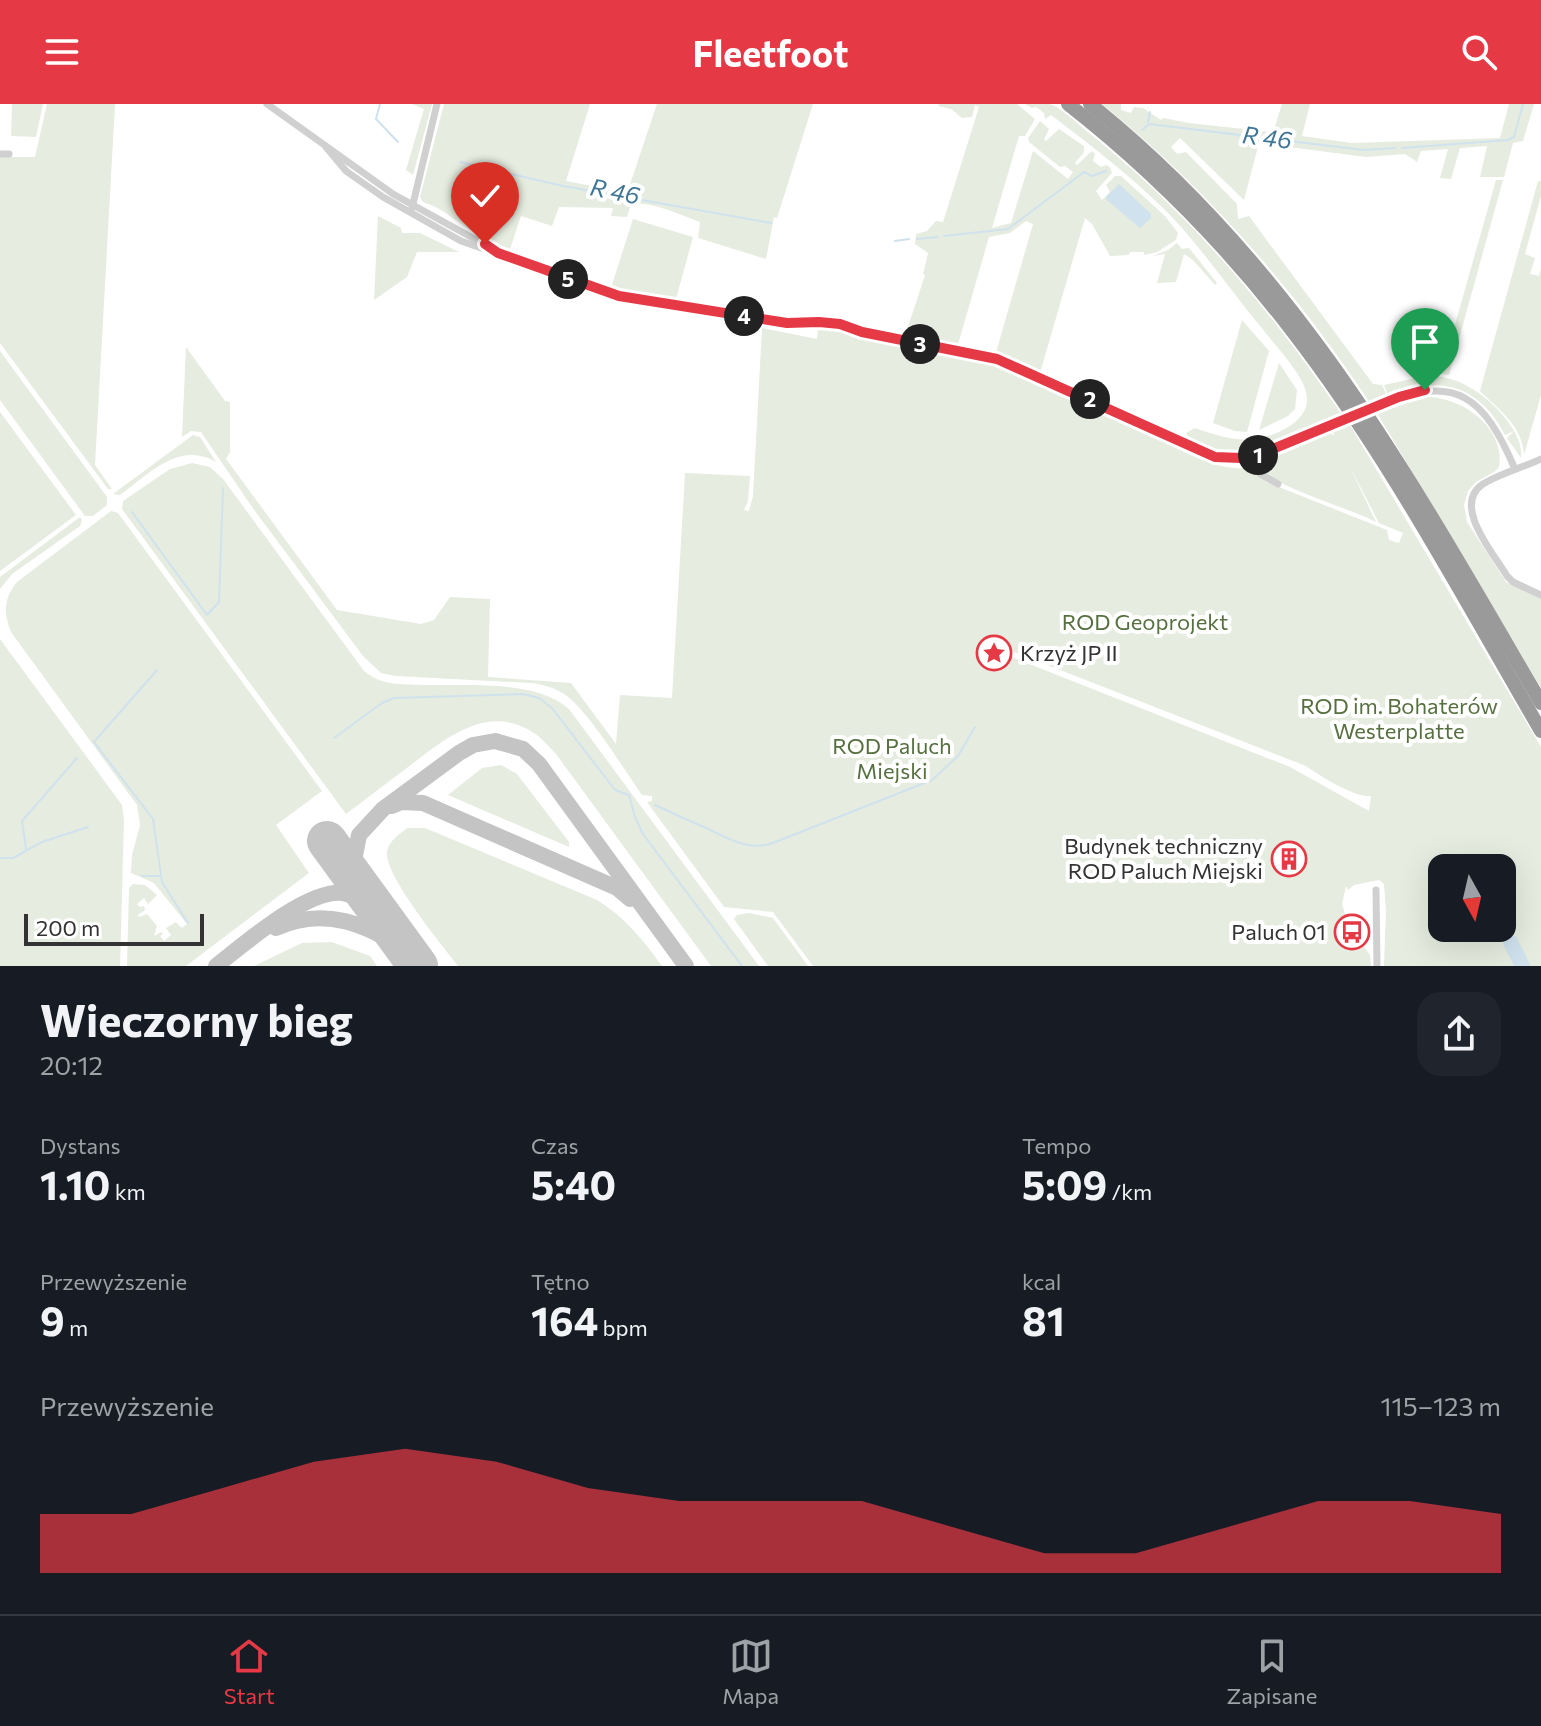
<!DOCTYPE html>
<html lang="pl">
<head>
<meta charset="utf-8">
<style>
	body { margin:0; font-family:Commissioner,sans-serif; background:#20242c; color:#f1f3f6; height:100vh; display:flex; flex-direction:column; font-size:30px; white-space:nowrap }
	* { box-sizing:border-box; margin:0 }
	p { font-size:26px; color:#9ea1a6 }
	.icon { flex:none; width:44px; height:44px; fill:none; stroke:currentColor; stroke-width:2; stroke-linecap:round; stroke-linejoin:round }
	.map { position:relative; height:862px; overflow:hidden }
	.sheet { display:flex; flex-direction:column; background:#171b24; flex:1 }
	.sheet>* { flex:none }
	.needle { width:52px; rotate:172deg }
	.buttons { position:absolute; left:1428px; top:750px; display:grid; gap:16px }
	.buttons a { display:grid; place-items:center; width:88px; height:88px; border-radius:16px; background:#171b24; box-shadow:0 8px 32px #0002; font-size:40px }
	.scale { position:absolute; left:24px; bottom:20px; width:180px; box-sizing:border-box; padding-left:8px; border:4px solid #333; border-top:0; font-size:22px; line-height:28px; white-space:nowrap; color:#333; -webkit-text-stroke:6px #fff; paint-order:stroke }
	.pin { position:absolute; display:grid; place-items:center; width:68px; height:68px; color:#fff; margin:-82px -34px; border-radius:50% 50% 50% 0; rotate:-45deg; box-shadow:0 0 8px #0007 }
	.pin .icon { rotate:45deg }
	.km { position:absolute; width:40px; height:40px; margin:-20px; border-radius:50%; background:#222; color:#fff; font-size:22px; line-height:40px; text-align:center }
	.round { display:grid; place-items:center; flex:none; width:84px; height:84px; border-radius:24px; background:#20242c }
	.head { display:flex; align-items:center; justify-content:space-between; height:136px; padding:0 40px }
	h1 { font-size:44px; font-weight:700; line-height:60px }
	.stats { display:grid; grid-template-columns:repeat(3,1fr); gap:12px; height:136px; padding:8px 40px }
	.stats div { display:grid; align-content:center }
	.stats b { font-size:40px; font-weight:700 }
	.stats small { font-size:22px; font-weight:400 }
	.stats p { font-size:22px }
	.chart { height:224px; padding:16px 40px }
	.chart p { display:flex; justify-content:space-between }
	.chart svg { width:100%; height:144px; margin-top:8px; fill:#e63946; opacity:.7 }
	header { display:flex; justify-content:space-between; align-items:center; height:104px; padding:0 40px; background:#e63946; color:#fff; font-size:36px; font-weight:700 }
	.tab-bar { display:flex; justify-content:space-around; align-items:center; height:112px; border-top:2px solid #363941; background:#171b24; font-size:22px; color:#9ea1a6 }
	.tab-bar a { display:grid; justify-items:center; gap:4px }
	.tab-bar .current { color:#e63946 }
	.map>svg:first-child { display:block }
	.green { fill:#e6ecdf; fill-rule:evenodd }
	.water { fill:#cfe2ee }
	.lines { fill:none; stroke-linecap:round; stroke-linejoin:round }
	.stream { stroke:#cfe2ee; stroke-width:2 }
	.taxiway { stroke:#c4c4c4; stroke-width:16 }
	.runway { stroke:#c4c4c4; stroke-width:40 }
	.minor { stroke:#d0d0d0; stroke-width:7 }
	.motorway { stroke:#9a9a9a; stroke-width:14 }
	.minor-bridge { stroke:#d0d0d0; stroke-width:7 }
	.route-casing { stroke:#fff; stroke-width:16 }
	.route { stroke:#e63946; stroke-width:10 }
	.labels { text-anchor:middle; stroke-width:8; stroke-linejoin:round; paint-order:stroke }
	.park-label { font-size:22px; fill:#56703f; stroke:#fff }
	.poi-label { font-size:22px; fill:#333; stroke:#fff; text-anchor:end }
	.water-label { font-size:24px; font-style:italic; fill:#3f7597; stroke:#fff }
</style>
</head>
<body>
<header><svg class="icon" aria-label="menu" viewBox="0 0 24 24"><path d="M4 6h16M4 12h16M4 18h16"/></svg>Fleetfoot<svg class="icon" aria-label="search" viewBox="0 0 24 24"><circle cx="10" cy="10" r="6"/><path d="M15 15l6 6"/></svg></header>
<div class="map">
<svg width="1541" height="862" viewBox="0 0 1541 862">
	<rect width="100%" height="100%" fill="#fff"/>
	<g class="green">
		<path d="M12 0H43L36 33 11 32Z"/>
		<path d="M47 0H115L95 361 112 385H108L0 239V53H35Z"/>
		<path d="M412 0H432L413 71 406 66 424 5Z"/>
		<path d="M444 0H590L566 77 627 89 657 0H813L777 114 774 113 766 155 698 134 700 118C679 111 653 97 631 100L627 113 611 112 613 104 559 103 552 122 521 112 510 145C495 139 477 131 463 121 446 110 443 105 423 98L420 93Z"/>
		<path d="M939 0H1017L1035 15 1025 32H1019L992 124 1011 119 1033 47 1068 75 1073 68 1065 62 1060 63 1029 38 1028 34 1040 17 1049 25 1044 35 1046 37 1059 25 1084 42V48L1075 59 1077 61 1092 47 1095 50 1093 57 1101 63 1106 61 1110 63 1112 69 1096 87 1102 96 1110 88 1106 81 1115 72H1121L1165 112 1178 129 1176 136 1157 148 1144 151V148H1130L1129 151 1110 152 1092 120 1085 114 1040 269 995 252 1033 120 1026 117 1010 129 989 133 957 244 904 235 925 171 923 170 928 149 915 140 916 130 927 127 936 117 943 118 979 3 975 1 972 13 962 14 951 5 938 2Z"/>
		<path d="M1025 0C1032 0 1042 0 1049 0 1062 3 1078 21 1089 29 1188 108 1271 206 1342 311 1286 333 1249 362 1188 336L1186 329 1195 324C1229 336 1255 343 1288 323 1301 315 1310 304 1306 288 1302 269 1273 239 1261 223 1230 186 1202 144 1168 109 1132 73 1092 42 1051 11L1045 15 1044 9 1036 3 1032 4Z"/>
		<path d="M1102 0H1121V6L1131 9 1134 3 1143 4 1161 16 1163 14 1189 19 1273 28 1282 0H1310L1302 32 1352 39 1500 34 1509 0H1534L1523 37 1513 39 1504 73H1480L1487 42 1460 44 1451 75 1440 74 1448 45 1421 47 1417 58 1405 50 1366 53 1259 39 1244 96 1180 34 1171 43 1177 50 1186 48 1237 100 1238 115 1249 112 1373 280 1382 281 1387 292 1370 299C1296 187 1207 85 1102 0Z"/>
		<path d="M1496 76H1503L1449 271 1441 270Z"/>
		<path d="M1538 77H1541V92L1525 150 1535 154 1530 170 1539 172 1541 165V291L1524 351C1522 321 1500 307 1480 287Z"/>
		<path d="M378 112 401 124 402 129H420L459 148H417L407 173 374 196Z"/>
		<path d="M633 115 693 133 676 195 611 184Z"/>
		<path d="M1177 139 1182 145 1189 144 1217 179 1215 181 1193 156 1184 150 1176 178 1157 179 1165 150 1153 152 1168 146Z"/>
		<path d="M1242 216 1269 247 1247 328 1235 327 1213 319Z"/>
		<path d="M762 224 817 235 818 224 978 253 1086 296 1165 332V338C1192 352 1223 369 1253 363L1266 378 1387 426 1389 436 1399 439 1403 429 1379 419 1349 361 1376 418C1350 404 1272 383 1258 362L1270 355 1331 329 1334 332 1333 328 1350 321 1541 643V862H1384L1386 807 1384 780 1379 776 1354 781 1348 786 1346 782 1342 800 1346 813 1343 816 1352 831 1354 830 1370 851 1371 862H813L773 808 724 803 647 698 652 697V692L642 691C623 664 591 611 567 592 556 584 545 581 532 579L395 572 381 569 363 552 252 403 201 328 191 327 182 333 186 243 225 297 230 298V348L226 355 337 506 421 520 434 516 450 493 490 495 488 573 571 579 616 640 620 591 672 594 685 369 750 372 748 397 744 406 749 407 753 392ZM1009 546 1306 662C1320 672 1355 694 1371 692L1369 707 1290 663 1009 552ZM1442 764H1502V824H1442Z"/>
		<path d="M0 247 107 393V401L93 412H85L0 296Z"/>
		<path d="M1279 259 1297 286 1295 305 1288 312 1259 326Z"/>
		<path d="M1430 271C1443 273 1456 275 1467 282 1491 294 1525 329 1521 354L1507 334 1514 327 1505 331C1480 281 1438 270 1388 292L1384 281Z"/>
		<path d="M1427 293C1462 293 1506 324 1499 363L1494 368 1476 378 1468 387 1464 401 1467 418 1506 478 1541 494V584L1377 309Z"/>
		<path d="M0 308 76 411 0 467Z"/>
		<path d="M193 331 200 333 216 358C179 336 148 371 120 391L113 390Z"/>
		<path d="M192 359 210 363 223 375 364 567C382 582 401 580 423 581 466 582 536 575 569 605L759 862H711L556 650C549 643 542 634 534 629 490 600 450 631 416 657 392 675 369 693 346 710L122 405 123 397 170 365Z"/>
		<path d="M111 407 118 409 322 687 276 721 309 769 186 862H127L129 784 133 780 145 781 157 791 148 800 144 794 137 800 140 803 144 802 145 806 138 811 139 813 147 810 157 822 154 832 161 828 163 830 160 832 164 837 171 831 166 824 176 818 182 824 187 820 154 779 131 769 132 751 140 721 137 701 11 528C3 509 4 494 17 478Z"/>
		<path d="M80 413 82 416 80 422 12 470 0 485V473Z"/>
		<path d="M0 535 122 701 124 717 120 862H0Z"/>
		<path d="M501 661 517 670 569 738V743L448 691 482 664Z"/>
		<path d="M407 724H425L597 796C625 813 643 836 662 862H458C442 841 384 771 387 748 389 736 399 731 407 724Z"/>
		<path d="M749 809 773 814 808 862H768L734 815 737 811Z"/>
		<path d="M332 838 370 852 377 862H254L302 839Z"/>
	</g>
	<g class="water">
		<path d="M1119 80 1151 110V114L1140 124 1107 96 1106 93Z"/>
		<path d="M1511 832H1516L1531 862H1514L1503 840 1505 835Z"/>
	</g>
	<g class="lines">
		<g class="stream">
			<path d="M380 0 376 15 398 38"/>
			<path d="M1148 18 1150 8"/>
			<path d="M1149 20 1364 46 1395 44"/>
			<path d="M1142 26 1148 21"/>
			<path d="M1402 44 1508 36 1514 33 1523 0"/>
			<path d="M460 58 563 82 771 119"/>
			<path d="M944 132 1008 125 1084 68 1092 72 1106 67"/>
			<path d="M917 135 938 133"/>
			<path d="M895 137 909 135"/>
			<path d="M132 408 207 511 219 498 223 384"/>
			<path d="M157 566 94 638 153 715 162 778 188 819"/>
			<path d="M334 634 382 599 394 594 523 590 539 594 552 604 615 686 629 691 635 713 643 730 742 862"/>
			<path d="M655 701 701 722"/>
			<path d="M702 722C725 733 748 748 773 739L932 676 958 652 975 623"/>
			<path d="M26 745 22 717 77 654"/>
			<path d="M0 754H13L42 738 88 723"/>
			<path d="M142 772H159"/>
		</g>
		<g class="taxiway">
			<path d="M392 702 401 698 423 699 617 784 630 795"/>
			<path d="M356 777 353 762 359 731 383 705 459 649 473 641 495 637 523 645 539 660 686 862"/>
			<path d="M276 824C325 802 366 820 408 847"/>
			<path d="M216 862C243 841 308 784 343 789 355 791 366 798 376 804"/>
		</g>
		<path class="runway" d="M327 737 418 862"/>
		<g class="minor">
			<path d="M267 0 393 90 489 143"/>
			<path d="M326 43 346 67 383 93 461 137 619 192 787 219 805 217 840 220 862 228 997 255 1215 353C1260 357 1298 335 1338 319"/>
			<path d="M0 50H9"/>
			<path d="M412 104 437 0"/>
			<path d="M1380 301C1457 269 1484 293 1515 365"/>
			<path d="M1253 352 1260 370 1278 380"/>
			<path d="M1541 355C1522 364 1501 369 1483 380 1451 401 1494 450 1507 472L1513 478 1541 491"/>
			<path d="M1376 786 1377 862"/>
		</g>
		<g class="motorway">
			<path d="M1068 0C1151 65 1226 141 1290 224 1387 349 1462 491 1541 627"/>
			<path d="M1090 0C1296 165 1411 376 1541 599"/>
		</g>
		<path class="minor-bridge" d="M1338 319 1380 301"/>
	</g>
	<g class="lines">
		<g class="route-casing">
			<path id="route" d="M485 140 498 149 619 192 787 219 819 218 840 220 862 228 997 255 1215 353 1241 354 1263 349 1399 293 1425 286"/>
		</g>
		<use href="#route" class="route"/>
	</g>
	<defs>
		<g id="sight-ring" transform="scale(1.8)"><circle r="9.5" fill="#fff" stroke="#e63946" stroke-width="1.5"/><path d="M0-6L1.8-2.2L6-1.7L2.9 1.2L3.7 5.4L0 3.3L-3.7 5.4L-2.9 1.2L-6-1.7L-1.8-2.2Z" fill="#e63946"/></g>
		<g id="building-ring" transform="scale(1.8)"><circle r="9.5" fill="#fff" stroke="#e63946" stroke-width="1.5"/><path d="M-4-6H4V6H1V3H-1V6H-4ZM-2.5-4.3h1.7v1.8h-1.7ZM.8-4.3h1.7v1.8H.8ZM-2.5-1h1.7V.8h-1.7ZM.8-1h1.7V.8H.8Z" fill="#e63946"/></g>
		<g id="bus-ring" transform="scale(1.8)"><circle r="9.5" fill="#fff" stroke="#e63946" stroke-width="1.5"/><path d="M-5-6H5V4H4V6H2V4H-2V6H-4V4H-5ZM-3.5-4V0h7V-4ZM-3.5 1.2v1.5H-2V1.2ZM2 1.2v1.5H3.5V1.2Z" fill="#e63946"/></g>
	</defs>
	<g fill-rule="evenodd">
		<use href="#sight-ring" x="994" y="549"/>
		<use href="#building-ring" x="1289" y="755"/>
		<use href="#bus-ring" x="1352" y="828"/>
	</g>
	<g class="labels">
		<g class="park-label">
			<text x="1145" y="526">ROD Geoprojekt</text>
			<text x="1399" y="610">ROD im. Bohaterów<tspan x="1399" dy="25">Westerplatte</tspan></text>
			<text x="892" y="650">ROD Paluch<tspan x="892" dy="25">Miejski</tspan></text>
		</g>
		<g class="poi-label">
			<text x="1020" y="557" text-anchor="start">Krzyż JP II</text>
			<text x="1263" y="750">Budynek techniczny<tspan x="1263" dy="25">ROD Paluch Miejski</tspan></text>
			<text x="1326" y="836">Paluch 01</text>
		</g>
		<g class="water-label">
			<text transform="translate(1267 34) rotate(7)" y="8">R 46</text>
			<text transform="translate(615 88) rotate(11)" y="8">R 46</text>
		</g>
	</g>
</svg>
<div class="buttons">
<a><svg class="needle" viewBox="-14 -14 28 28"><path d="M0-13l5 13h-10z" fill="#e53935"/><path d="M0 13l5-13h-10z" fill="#9ea1a6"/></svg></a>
</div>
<div class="scale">200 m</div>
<div class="pin" style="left:1425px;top:286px;background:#1e9e55"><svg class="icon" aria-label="arrive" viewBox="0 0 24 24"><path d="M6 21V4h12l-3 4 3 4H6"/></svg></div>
<div class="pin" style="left:485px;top:140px;background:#d93025"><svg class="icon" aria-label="check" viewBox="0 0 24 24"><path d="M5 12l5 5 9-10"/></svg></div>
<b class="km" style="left:1258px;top:351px">1</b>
<b class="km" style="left:1090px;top:295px">2</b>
<b class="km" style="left:920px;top:240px">3</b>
<b class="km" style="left:744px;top:212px">4</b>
<b class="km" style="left:568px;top:175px">5</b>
</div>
<section class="sheet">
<div class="head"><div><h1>Wieczorny bieg</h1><p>20:12</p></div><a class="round"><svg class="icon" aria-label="share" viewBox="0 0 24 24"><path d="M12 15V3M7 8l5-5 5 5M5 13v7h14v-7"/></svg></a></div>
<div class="stats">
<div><p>Dystans</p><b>1.10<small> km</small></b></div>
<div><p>Czas</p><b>5:40</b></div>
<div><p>Tempo</p><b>5:09<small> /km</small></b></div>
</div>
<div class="stats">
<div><p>Przewyższenie</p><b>9<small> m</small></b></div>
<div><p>Tętno</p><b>164<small> bpm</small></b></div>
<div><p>kcal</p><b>81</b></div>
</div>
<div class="chart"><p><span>Przewyższenie</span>115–123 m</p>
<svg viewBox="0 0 160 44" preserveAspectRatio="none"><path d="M0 44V26L10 26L20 18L30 10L40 6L50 10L60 18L70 22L80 22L90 22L100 30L110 38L120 38L130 30L140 22L150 22L160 26V44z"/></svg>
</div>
</section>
<nav class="tab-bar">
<a class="current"><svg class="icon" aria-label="home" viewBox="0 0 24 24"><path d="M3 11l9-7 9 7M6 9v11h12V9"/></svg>Start</a>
<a><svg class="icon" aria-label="map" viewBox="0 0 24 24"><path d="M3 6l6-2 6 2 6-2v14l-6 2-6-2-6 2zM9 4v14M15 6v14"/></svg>Mapa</a>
<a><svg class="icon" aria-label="saved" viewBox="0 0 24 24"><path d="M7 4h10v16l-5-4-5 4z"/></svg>Zapisane</a>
</nav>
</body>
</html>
